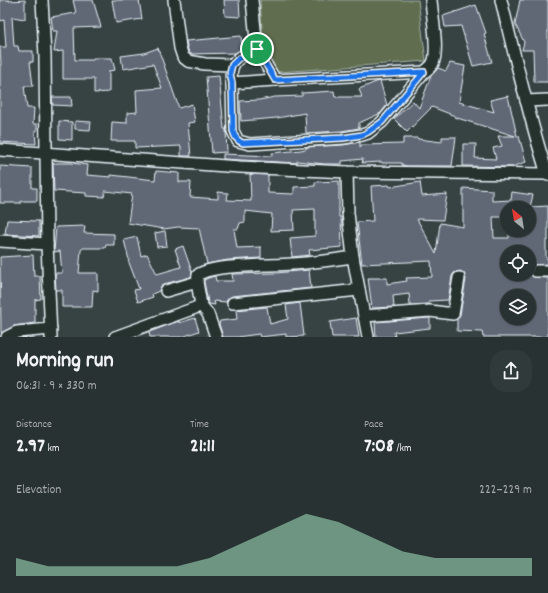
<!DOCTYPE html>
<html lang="en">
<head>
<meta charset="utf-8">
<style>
	body { margin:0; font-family:Dekko,sans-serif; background:#313a3a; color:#f1f3f6; height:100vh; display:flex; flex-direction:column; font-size:15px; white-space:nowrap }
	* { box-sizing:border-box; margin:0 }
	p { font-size:13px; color:#a5aaac }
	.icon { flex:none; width:22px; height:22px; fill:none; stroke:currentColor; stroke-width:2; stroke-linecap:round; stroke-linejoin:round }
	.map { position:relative; height:337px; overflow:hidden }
	.details { display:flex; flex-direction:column; background:#293232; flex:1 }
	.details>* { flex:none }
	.needle { width:26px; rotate:330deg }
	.controls { position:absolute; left:500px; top:201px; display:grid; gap:8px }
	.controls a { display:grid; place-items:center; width:36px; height:36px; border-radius:50%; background:#293232; box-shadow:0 1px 3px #0004,0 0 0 1px #454d4d; font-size:20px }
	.pin { position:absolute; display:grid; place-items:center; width:34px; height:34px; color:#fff; margin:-17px; border:2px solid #fff; border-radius:50%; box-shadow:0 1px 4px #0007 }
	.round { display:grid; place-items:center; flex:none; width:42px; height:42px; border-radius:16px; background:#313a3a }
	.head { display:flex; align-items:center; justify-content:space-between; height:68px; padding:0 16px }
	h1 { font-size:22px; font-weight:800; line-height:30px }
	.figures { display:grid; grid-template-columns:repeat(3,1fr); gap:6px; height:68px; padding:4px 16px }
	.figures div { display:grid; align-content:center }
	.figures b { font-size:20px; font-weight:800 }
	.figures small { font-size:11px; font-weight:400 }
	.figures p { font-size:11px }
	.chart { height:112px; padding:8px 16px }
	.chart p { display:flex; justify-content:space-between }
	.chart svg { width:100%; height:72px; margin-top:4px; fill:#8abfa5; opacity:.7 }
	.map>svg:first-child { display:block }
	.green { fill:#616e50; stroke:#a4b0a4 }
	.building { fill:#606876; stroke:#e8f1f8; fill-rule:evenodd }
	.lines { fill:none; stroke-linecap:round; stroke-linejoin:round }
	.street-casing { stroke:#e8f1f8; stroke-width:14 }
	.street { stroke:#26332d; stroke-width:11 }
	.route-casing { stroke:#fff; stroke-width:8 }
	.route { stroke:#1a73e8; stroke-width:5 }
</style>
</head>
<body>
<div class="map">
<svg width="548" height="337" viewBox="0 0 548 337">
	<rect width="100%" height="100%" fill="#374343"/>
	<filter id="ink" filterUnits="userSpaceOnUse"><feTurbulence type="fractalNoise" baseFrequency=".025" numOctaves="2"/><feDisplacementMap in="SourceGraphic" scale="8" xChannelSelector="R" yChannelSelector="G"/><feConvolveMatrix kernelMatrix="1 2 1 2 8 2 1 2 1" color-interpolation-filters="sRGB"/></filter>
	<g filter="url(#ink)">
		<path class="green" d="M260 0H418L426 61 265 73Z"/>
		<g class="building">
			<path d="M0 0H9V1L25 0V19L12 17 14 46H18L19 51H33V62H30L33 86H24L27 108H34L33 124H37V131H35L36 144 0 142V65H1L0 47H6L4 20 0 21Z"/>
			<path d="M73 0H93L101 27 74 28 75 60H93V58H112L115 70 109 71V92L94 93V79H63V51L54 52 57 31H53L51 17 76 13Z"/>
			<path d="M112 0H139L142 19 116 23Z"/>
			<path d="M224 0H239L240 17 225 16Z"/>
			<path d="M520 0H548V82H534L533 50H522L524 42 515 24Z"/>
			<path d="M476 5 486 33 484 34 492 62 473 66 461 26 445 27 443 16Z"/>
			<path d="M241 36 242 48 235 53 191 54 189 53 187 46 186 41Z"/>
			<path d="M158 48 179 108 192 104 195 122 188 123 191 156H181V146L135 148V141H111L112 122 127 123V113L137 112 136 90 162 88 153 64 123 69 121 56 144 53Z"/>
			<path d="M450 63 465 66 459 102 494 112 490 100 508 96 517 136H519L526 162 512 167 463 166V144H476L475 158 496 159 493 148 502 146 498 136H515L454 117 455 116 432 107 407 132 394 119 413 101 419 108 431 76 438 68 446 71Z"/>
			<path d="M219 76 224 129H226L227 152 212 153 206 77Z"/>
			<path d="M380 81 387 105 381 113 359 123V128L342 131 306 133 305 113 277 118 241 121 240 101 259 100 275 97 302 96V93L334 91 335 97H362L359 89 376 82Z"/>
			<path d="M52 97H71L72 106 53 105Z"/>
			<path d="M59 121 72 122V140L59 139Z"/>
			<path d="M75 121 91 122 90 130 75 129Z"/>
			<path d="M442 137H456L452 166H407L402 165V163H382V162L362 163 363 159 342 161V164H324L297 161V163L223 159V154L272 156V153L301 150 306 149V147L343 145 360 142V147L362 145 403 144V138H418V139L442 142Z"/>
			<path d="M53 163H71L88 165 87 175 111 177V175L155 180 156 171 179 173V182H191L190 197 218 199V192L228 193 227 200 251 201 250 174 268 175V193L294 194V187L315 186V182L339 181V217H341L342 247 309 250 310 255 292 257 290 238 315 236V209L293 210 294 230 271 231 272 214 245 211V222L240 223 238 229H234L237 248 261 247V258L228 260 207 264 199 228 178 227 164 229 128 223 132 194 105 191 104 197 86 196V193L54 191Z"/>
			<path d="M0 166 32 168V188H37V201H21V203H0Z"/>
			<path d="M420 182 422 196 447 194 443 220 417 219 436 254 440 223 463 227V188L492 190V201L511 200 512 192 533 195 530 207 548 206V241H546V258L548 259V264L533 265 529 271 530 274 533 277 548 278V337H483L482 332 457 331V319L460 315 466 279 464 273 460 271 454 273 452 276 448 300 429 301V304L410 305 409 294 393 296 394 307 372 308 368 278H387V284L407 281 406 278 432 277 431 261 362 264 357 222 373 221 371 186 389 185 390 187ZM507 208H529V230H509V238H494L493 217H507ZM507 252H529V274H507ZM507 296H529V320L513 321V318H507Z"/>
			<path d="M7 220 39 221V236L5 234Z"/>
			<path d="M85 226 84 233 114 234V245H106L105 248H83L81 250 79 273H98V291L93 290 92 307H62V290H56L55 273H62L60 251 54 252 56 227Z"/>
			<path d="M165 231 167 246 157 247 155 233Z"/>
			<path d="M137 237 141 256 147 254 157 274 181 267 175 249 183 246 192 272 191 277 164 284 161 286 159 291 152 294 153 297 138 302 134 290 139 289 128 260H129L124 240Z"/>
			<path d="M33 255 34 276H40L41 299 35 300V323L14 326 1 333 0 257Z"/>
			<path d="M309 270 311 288 232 296 229 298 226 302 214 301 215 305 209 304 208 302 204 282V280L208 278 215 276 216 281H233L232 274 276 273Z"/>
			<path d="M300 303 304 336 286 337V334L260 337 259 334 237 337H223L219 324 220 321 237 319 236 310 267 307 270 324 288 319 286 305Z"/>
			<path d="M195 318 199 331 182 337H150L149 332 179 321V323Z"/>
			<path d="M356 318 359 337H332L330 322Z"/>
			<path d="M430 318V328L394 332 395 337H376L375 322Z"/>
		</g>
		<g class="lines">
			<g class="street-casing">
				<g id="street">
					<path d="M42 0 45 56 47 244 51 337"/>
					<path d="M174 0 180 48 183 57 188 61 205 64 232 65"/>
					<path d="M252 0 257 49 275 80 424 72C427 70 431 67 433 63 439 51 432 15 431 0"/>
					<path d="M501 0C515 58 529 117 547 174L548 175"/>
					<path d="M257 49C239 57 228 61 232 83L275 80"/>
					<path d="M232 83 233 131 238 141 250 144 343 138 362 135 368 133 382 122 424 72"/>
					<path d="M526 101 548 100"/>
					<path d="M0 150 240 167 347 172 547 174"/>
					<path d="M347 172 348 213 353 257 368 337"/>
					<path d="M0 241 47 244"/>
					<path d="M536 271H548"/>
					<path d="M166 291 197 282"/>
					<path d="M233 303 359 290"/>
					<path d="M201 305 208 314 216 337"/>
					<path d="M364 316 430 311 453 314 459 278"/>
					<path d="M7 337 17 332 51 329"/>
					<path d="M115 337 195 308 201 305 197 282 198 275C212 264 271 266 292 264 312 263 332 260 353 257"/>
				</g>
			</g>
			<use href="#street" class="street"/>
		</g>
	</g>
	<g class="lines" filter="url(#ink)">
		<g class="route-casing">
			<path id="route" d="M257 49 275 80 424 72 382 122 368 132 362 135 343 138 243 143C237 141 235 137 233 131L232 83 230 73 232 65 238 59Z"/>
		</g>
		<use href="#route" class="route"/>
	</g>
</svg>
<div class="controls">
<a><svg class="needle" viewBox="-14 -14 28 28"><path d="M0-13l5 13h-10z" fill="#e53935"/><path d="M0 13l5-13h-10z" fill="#a5aaac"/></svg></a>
<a><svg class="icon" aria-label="locate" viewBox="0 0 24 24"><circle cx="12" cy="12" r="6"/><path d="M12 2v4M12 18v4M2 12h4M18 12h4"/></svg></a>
<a><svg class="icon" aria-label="layers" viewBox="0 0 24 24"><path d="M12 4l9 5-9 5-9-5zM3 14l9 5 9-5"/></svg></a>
</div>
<div class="pin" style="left:257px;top:49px;background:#1e9e55"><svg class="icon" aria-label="arrive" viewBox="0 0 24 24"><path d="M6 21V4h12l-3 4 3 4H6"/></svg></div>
</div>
<section class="details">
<div class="head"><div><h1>Morning run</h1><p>06:31 · 9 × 330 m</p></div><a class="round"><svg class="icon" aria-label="share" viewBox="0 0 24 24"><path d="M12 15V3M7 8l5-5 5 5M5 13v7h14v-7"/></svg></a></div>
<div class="figures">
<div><p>Distance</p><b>2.97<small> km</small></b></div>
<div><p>Time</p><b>21:11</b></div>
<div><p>Pace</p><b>7:08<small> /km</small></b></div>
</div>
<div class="chart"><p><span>Elevation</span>222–229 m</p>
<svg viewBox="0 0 160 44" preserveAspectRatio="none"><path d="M0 44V33L10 38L20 38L30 38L40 38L50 38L60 33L70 24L80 15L90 6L100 11L110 20L120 29L130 33L140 33L150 33L160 33V44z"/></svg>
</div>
</section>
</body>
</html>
